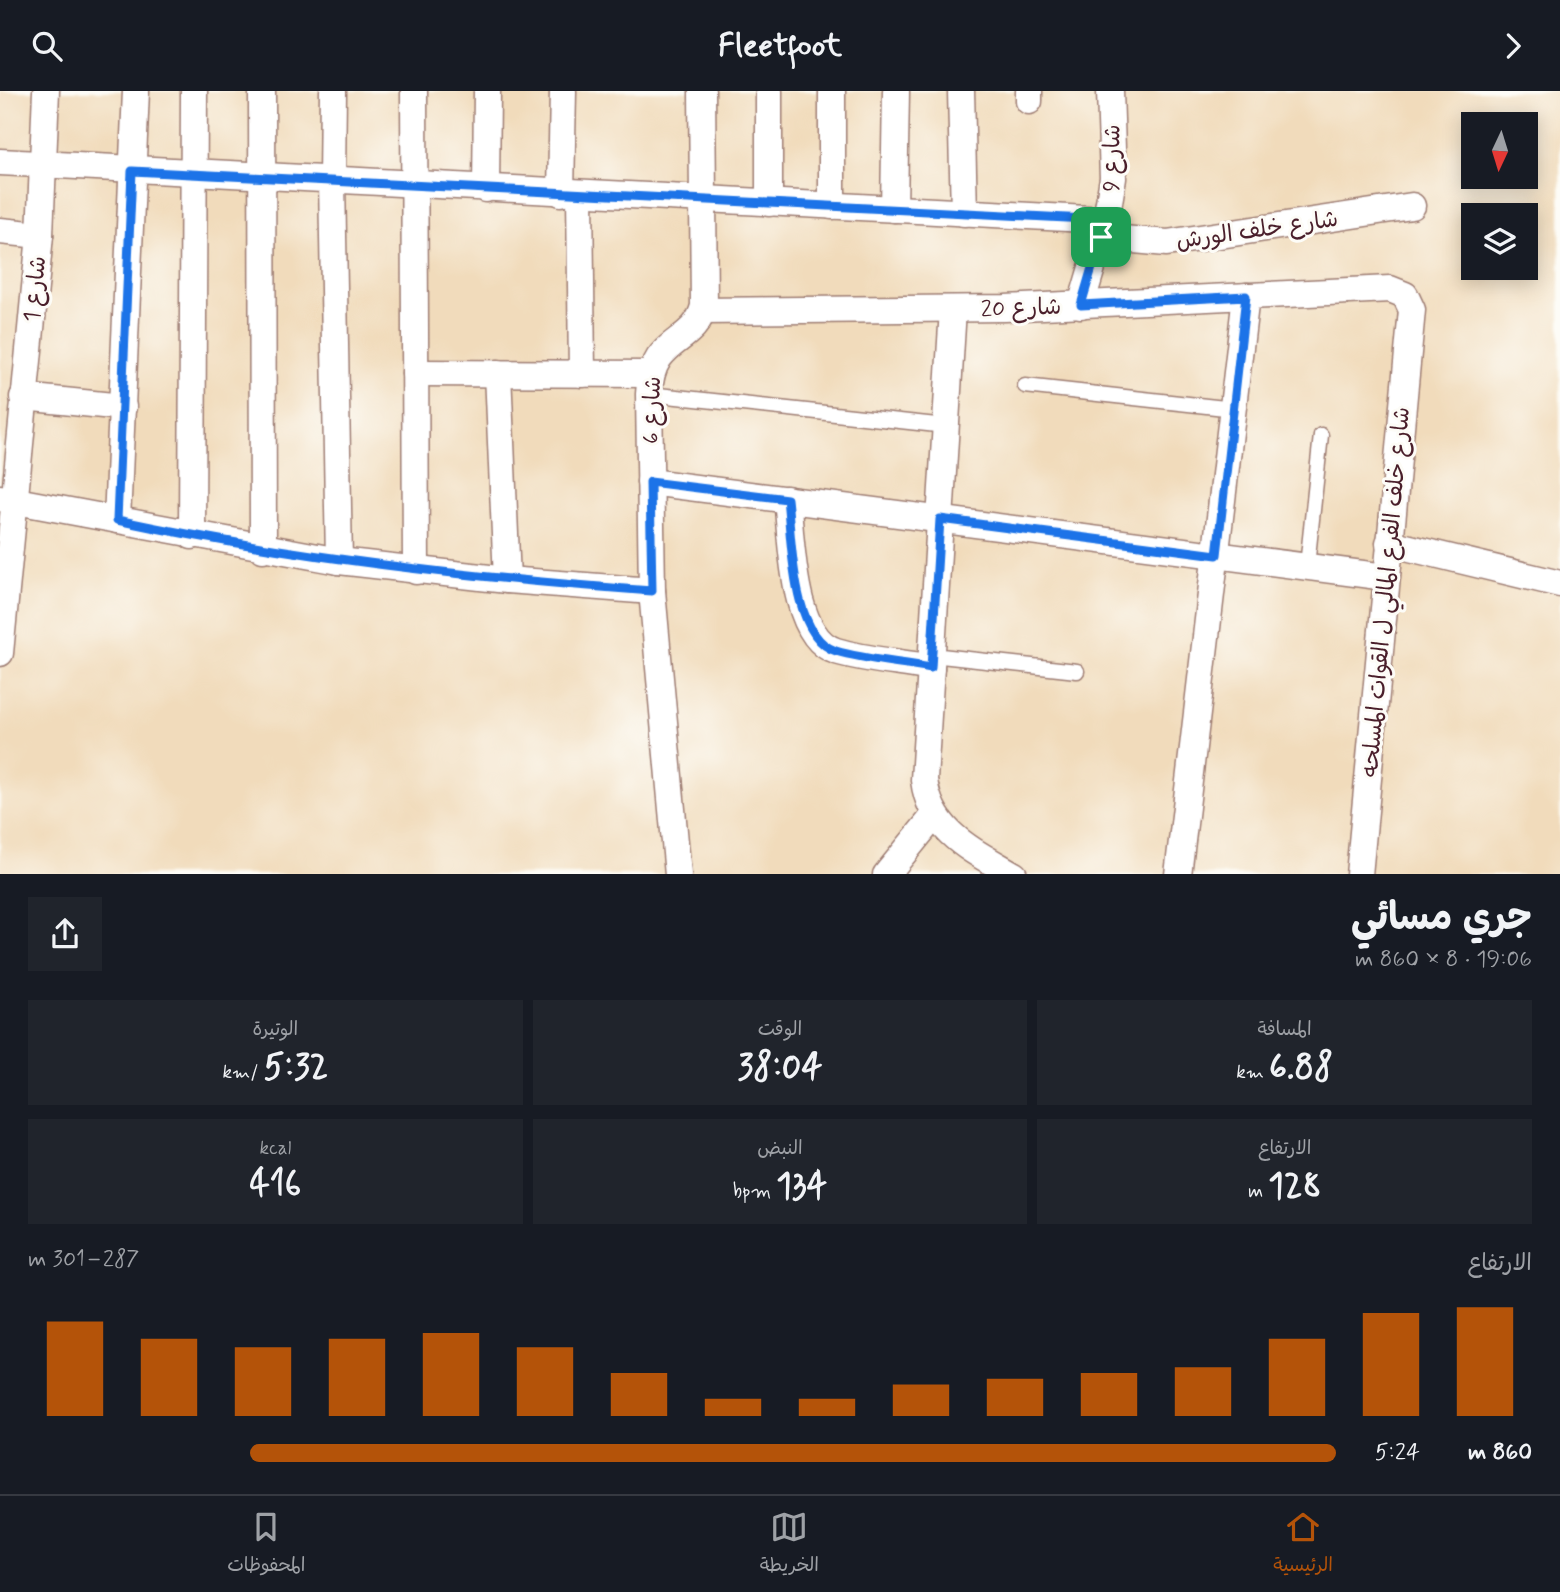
<!DOCTYPE html>
<html lang="ar">
<head>
<meta charset="utf-8">
<style>
	body { margin:0; font-family:Mynerve,"Playpen Sans Arabic",sans-serif; background:#20242c; color:#f1f3f6; direction:rtl; height:100vh; display:flex; flex-direction:column; font-size:26px; white-space:nowrap }
	* { box-sizing:border-box; margin:0 }
	p { font-size:23px; color:#9ea1a6 }
	.icon { flex:none; width:38px; height:38px; fill:none; stroke:currentColor; stroke-width:2; stroke-linecap:round; stroke-linejoin:round }
	.map { position:relative; height:783px; overflow:hidden; direction:ltr }
	.panel { display:flex; flex-direction:column; background:#171b24; flex:1 }
	.panel>* { flex:none }
	.needle { width:46px; rotate:184deg }
	.tools { position:absolute; left:1461px; top:21px; display:grid; gap:14px }
	.tools a { display:grid; place-items:center; width:77px; height:77px; border-radius:0px; background:#171b24; box-shadow:0 4px 18px #0003; font-size:35px }
	.pin { position:absolute; display:grid; place-items:center; width:60px; height:60px; color:#fff; margin:-30px; border-radius:14px; box-shadow:0 4px 10px #0006 }
	.round { display:grid; place-items:center; flex:none; width:74px; height:74px; border-radius:0px; background:#20242c }
	.head { display:flex; align-items:center; justify-content:space-between; height:119px; padding:0 28px }
	h1 { font-size:38px; font-weight:700; line-height:52px }
	.stats { display:grid; grid-template-columns:repeat(3,1fr); gap:10px; height:119px; padding:7px 28px }
	.stats div { display:grid; align-content:center; border-radius:0px; background:#20242c; text-align:center }
	.stats b { font-size:35px; font-weight:700 }
	.stats small { font-size:19px; font-weight:400 }
	.stats p { font-size:19px }
	.chart { height:196px; padding:14px 28px }
	.chart p { display:flex; justify-content:space-between }
	.chart svg { width:100%; height:126px; margin-top:7px; stroke:#b45309; stroke-width:6 }
	ul { padding:0 28px; list-style:none; font-size:23px }
	li { display:grid; grid-template-columns:112px 84px 1fr; align-items:center; height:52px }
	li i { height:18px; border-radius:9px; background:#b45309 }
	header { display:flex; justify-content:space-between; align-items:center; height:91px; padding:0 28px; background:#171b24; font-size:32px; font-weight:700 }
	.dock { display:flex; justify-content:space-around; align-items:center; height:98px; border-top:2px solid #363941; background:#171b24; font-size:19px; color:#9ea1a6 }
	.dock a { display:grid; justify-items:center; gap:4px }
	.dock .active { color:#b45309 }
	.map>svg:first-child { display:block }
	.lines { fill:none; stroke-linecap:round; stroke-linejoin:round }
	.lane-casing { stroke:#9e7d73; stroke-width:17 }
	.street-casing { stroke:#9e7d73; stroke-width:29 }
	.lane { stroke:#fff; stroke-width:14 }
	.street { stroke:#fff; stroke-width:26 }
	.route-casing { stroke:#fff; stroke-width:14 }
	.route { stroke:#1a73e8; stroke-width:9 }
	.labels { text-anchor:middle; stroke-width:6; stroke-linejoin:round; paint-order:stroke }
	.street-label { font-size:23px; fill:#4a1f2b; stroke:#fdfcf7 }
</style>
</head>
<body>
<header><svg class="icon" aria-label="forward" viewBox="0 0 24 24"><path d="M9 5l7 7-7 7"/></svg>Fleetfoot<svg class="icon" aria-label="search" viewBox="0 0 24 24"><circle cx="10" cy="10" r="6"/><path d="M15 15l6 6"/></svg></header>
<div class="map">
<svg width="1560" height="784" viewBox="0 0 1560 784">
	<rect width="100%" height="100%" fill="#fdfcf7"/>
	<filter id="ink" filterUnits="userSpaceOnUse"><feTurbulence type="fractalNoise" baseFrequency=".0143" numOctaves="2"/><feDisplacementMap in="SourceGraphic" scale="14" xChannelSelector="R" yChannelSelector="G"/><feConvolveMatrix kernelMatrix="1 2 1 2 8 2 1 2 1" color-interpolation-filters="sRGB"/></filter>
	<filter id="wash" filterUnits="userSpaceOnUse"><feTurbulence type="fractalNoise" baseFrequency=".00686" numOctaves="4" result="noise"/><feDisplacementMap in="SourceGraphic" scale="28" xChannelSelector="R" yChannelSelector="G"/><feGaussianBlur stdDeviation="1.57" result="paint"/><feColorMatrix in="noise" values="0 0 0 0 0 0 0 0 0 0 0 0 0 0 0 0 0 1.4 0 .05"/><feComposite in="paint" operator="in"/></filter>
	<g filter="url(#wash)">
		<rect width="100%" height="100%" fill="#f1dbbb"/>
	</g>
	<g filter="url(#ink)">
		<g class="lines">
			<g class="lane-casing">
				<g id="lane">
					<path d="M1025 295 1234 318"/>
					<path d="M649 303 946 335"/>
					<path d="M1307 475 1321 344"/>
					<path d="M932 564 1077 580"/>
				</g>
			</g>
			<g class="street-casing">
				<g id="street">
					<path d="M262 0 263 458"/>
					<path d="M333 0 332 90 339 470"/>
					<path d="M414 0 416 480"/>
					<path d="M832 0V115"/>
					<path d="M961 0 964 122"/>
					<path d="M1029 0V10"/>
					<path d="M0 71 1106 129"/>
					<path d="M486 98 487 0"/>
					<path d="M561 102 563 0"/>
					<path d="M580 102 582 283"/>
					<path d="M769 112V0"/>
					<path d="M894 118 896 0"/>
					<path d="M0 140 40 144"/>
					<path d="M1101 146 1167 152 1412 115"/>
					<path d="M1081 214 1106 129 1113 87 1110 0"/>
					<path d="M953 218 924 689C931 742 972 759 1014 784"/>
					<path d="M703 220 1005 217 1390 198 1405 204 1412 219 1359 784"/>
					<path d="M415 282 649 283"/>
					<path d="M498 282 507 489"/>
					<path d="M23 306 123 316"/>
					<path d="M650 391 1386 486"/>
					<path d="M0 407 339 470 507 489 652 500"/>
					<path d="M787 408C792 448 791 546 836 560 866 569 900 571 931 577"/>
					<path d="M117 429 136 0"/>
					<path d="M192 445 194 0"/>
					<path d="M1389 452 1560 493"/>
					<path d="M0 562 40 144 46 0"/>
					<path d="M678 784 652 500 649 303C651 244 694 256 704 215L702 0"/>
					<path d="M886 784 934 725"/>
					<path d="M1178 784 1246 205"/>
				</g>
			</g>
			<use href="#lane" class="lane"/>
			<use href="#street" class="street"/>
		</g>
	</g>
	<g class="lines" filter="url(#ink)">
		<g class="route-casing">
			<path id="route" d="M132 80 1106 129 1081 214 1246 205 1217 464 940 428 931 577C900 571 866 569 836 560 791 546 792 448 787 408L650 391 652 500C472 487 295 467 117 429Z"/>
		</g>
		<use href="#route" class="route"/>
	</g>
	<g class="labels">
		<g class="street-label">
			<text transform="translate(1111 67) rotate(-89)" y="8">شارع 9</text>
			<text transform="translate(1257 138) rotate(-8)" y="8">شارع خلف الورش</text>
			<text transform="translate(34 198) rotate(-84)" y="8">شارع 1</text>
			<text transform="translate(1021 216) rotate(-2)" y="8">شارع 20</text>
			<text transform="translate(651 319) rotate(-88)" y="8">شارع 6</text>
			<text transform="translate(1385 501) rotate(-85)" y="8">شارع خلف الفرع المالي ل القوات المسلحه</text>
		</g>
	</g>
</svg>
<div class="tools">
<a><svg class="needle" viewBox="-14 -14 28 28"><path d="M0-13l5 13h-10z" fill="#e53935"/><path d="M0 13l5-13h-10z" fill="#9ea1a6"/></svg></a>
<a><svg class="icon" aria-label="layers" viewBox="0 0 24 24"><path d="M12 4l9 5-9 5-9-5zM3 14l9 5 9-5"/></svg></a>
</div>
<div class="pin" style="left:1101px;top:146px;background:#1e9e55"><svg class="icon" aria-label="arrive" viewBox="0 0 24 24"><path d="M6 21V4h12l-3 4 3 4H6"/></svg></div>
</div>
<section class="panel">
<div class="head"><div><h1>جري مسائي</h1><p>19:06 · 8 × 860 m</p></div><a class="round"><svg class="icon" aria-label="share" viewBox="0 0 24 24"><path d="M12 15V3M7 8l5-5 5 5M5 13v7h14v-7"/></svg></a></div>
<div class="stats">
<div><p>المسافة</p><b>6.88<small> km</small></b></div>
<div><p>الوقت</p><b>38:04</b></div>
<div><p>الوتيرة</p><b>5:32<small> /km</small></b></div>
</div>
<div class="stats">
<div><p>الارتفاع</p><b>128<small> m</small></b></div>
<div><p>النبض</p><b>134<small> bpm</small></b></div>
<div><p>kcal</p><b>416</b></div>
</div>
<div class="chart"><p><span>الارتفاع</span>287–301 m</p>
<svg viewBox="0 0 160 44" preserveAspectRatio="none"><path d="M5 44V11M15 44V17M25 44V20M35 44V17M45 44V15M55 44V20M65 44V29M75 44V38M85 44V38M95 44V33M105 44V31M115 44V29M125 44V27M135 44V17M145 44V8M155 44V6"/></svg>
</div>
<ul>
<li><b>860 m</b>5:24<i style="width:83%"></i></li>
</ul>
</section>
<nav class="dock">
<a class="active"><svg class="icon" aria-label="home" viewBox="0 0 24 24"><path d="M3 11l9-7 9 7M6 9v11h12V9"/></svg>الرئيسية</a>
<a><svg class="icon" aria-label="map" viewBox="0 0 24 24"><path d="M3 6l6-2 6 2 6-2v14l-6 2-6-2-6 2zM9 4v14M15 6v14"/></svg>الخريطة</a>
<a><svg class="icon" aria-label="saved" viewBox="0 0 24 24"><path d="M7 4h10v16l-5-4-5 4z"/></svg>المحفوظات</a>
</nav>
</body>
</html>
